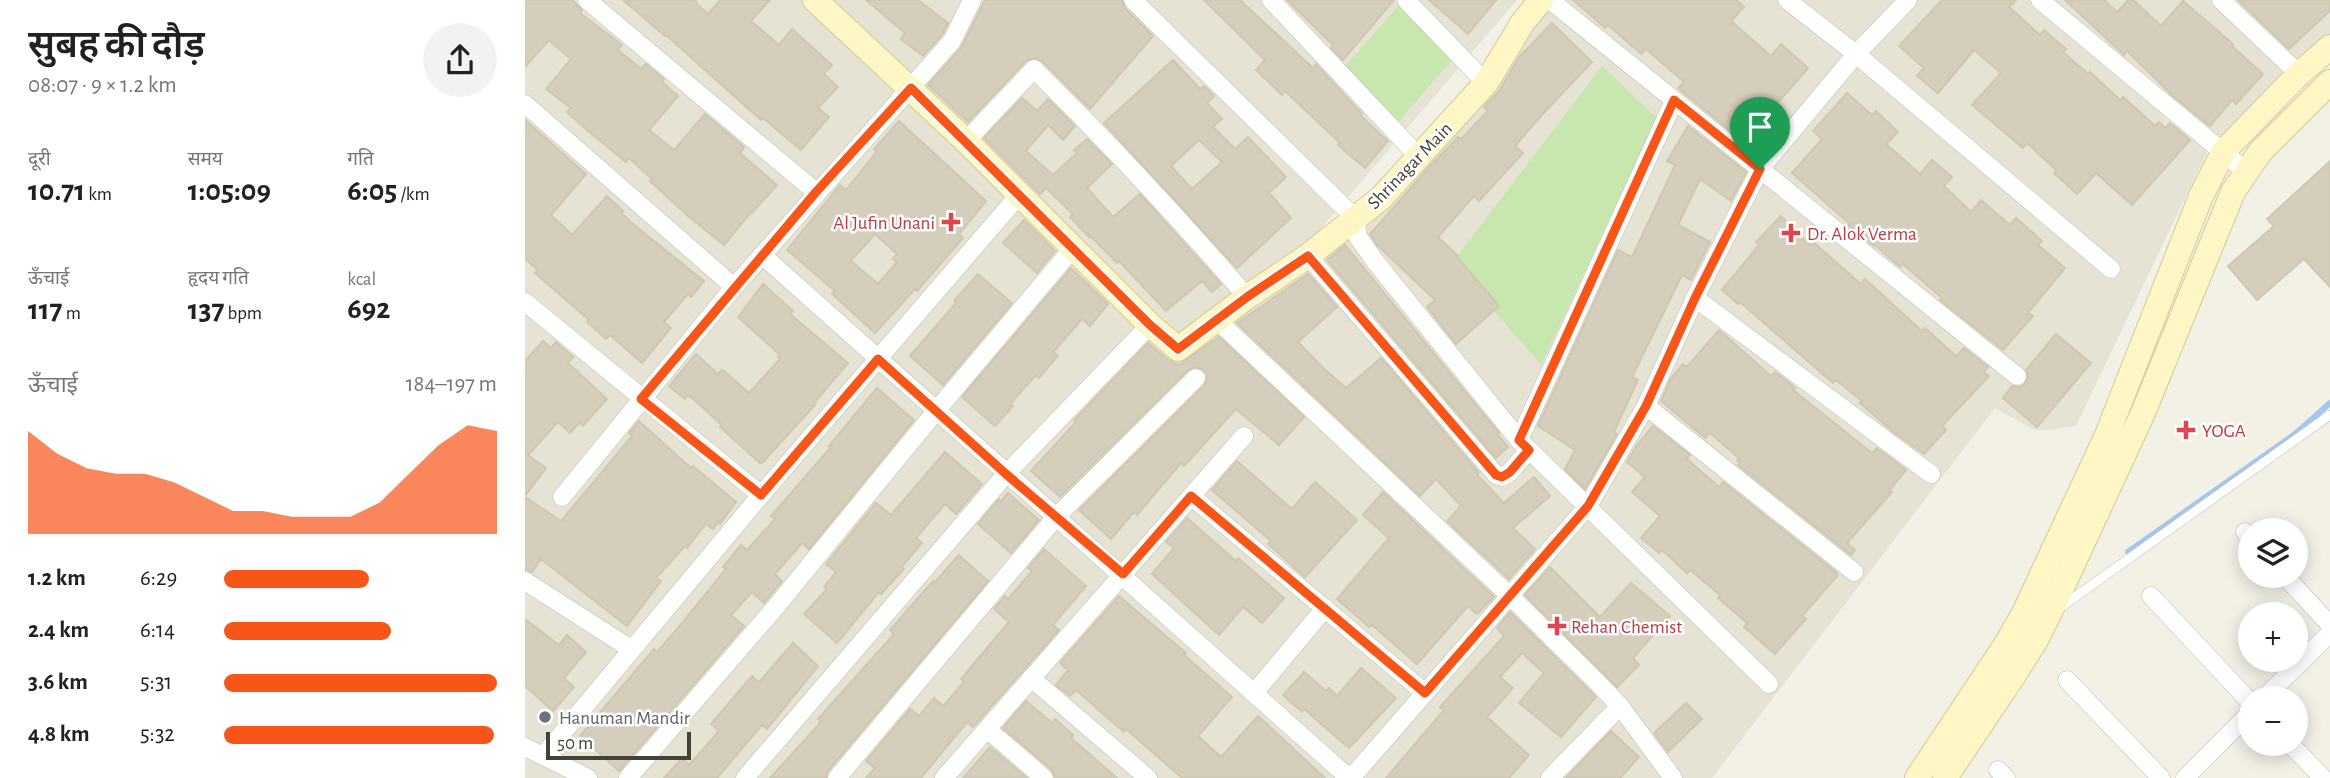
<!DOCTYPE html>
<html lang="hi">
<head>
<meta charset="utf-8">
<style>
	body { margin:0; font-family:"Alegreya Sans","Noto Sans Devanagari",sans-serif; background:#f2f2f2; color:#202124; height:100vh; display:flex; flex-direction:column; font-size:26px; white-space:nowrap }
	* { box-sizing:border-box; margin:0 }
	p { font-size:23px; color:#757577 }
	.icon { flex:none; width:38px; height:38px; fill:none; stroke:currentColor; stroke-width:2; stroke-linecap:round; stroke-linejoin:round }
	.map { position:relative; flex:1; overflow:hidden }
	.drawer { display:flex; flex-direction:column; background:#fff; width:525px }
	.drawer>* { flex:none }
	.fabs { position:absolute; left:1713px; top:518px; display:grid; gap:14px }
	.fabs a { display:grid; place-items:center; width:70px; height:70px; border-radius:50%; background:#fff; box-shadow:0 4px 18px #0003; font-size:35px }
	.scale { position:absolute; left:21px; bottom:18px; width:145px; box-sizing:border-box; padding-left:7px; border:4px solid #464136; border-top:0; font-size:19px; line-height:24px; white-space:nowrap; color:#464136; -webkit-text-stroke:5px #fff; paint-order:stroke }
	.pin { position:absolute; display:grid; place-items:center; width:60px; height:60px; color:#fff; margin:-72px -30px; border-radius:50% 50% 50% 0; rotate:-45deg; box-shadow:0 0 7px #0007 }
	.pin .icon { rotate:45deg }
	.round { display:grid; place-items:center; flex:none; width:74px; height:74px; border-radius:37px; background:#f2f2f2 }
	.summary { display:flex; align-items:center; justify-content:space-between; height:119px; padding:0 28px }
	h1 { font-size:38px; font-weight:600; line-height:52px }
	.metrics { display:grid; grid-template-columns:repeat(3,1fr); gap:10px; height:119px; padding:7px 28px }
	.metrics div { display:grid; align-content:center }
	.metrics b { font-size:30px; font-weight:600 }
	.metrics small { font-size:19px; font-weight:400 }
	.metrics p { font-size:19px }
	.chart { height:196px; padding:14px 28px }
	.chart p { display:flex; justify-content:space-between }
	.chart svg { width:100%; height:126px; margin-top:7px; fill:#f85518; opacity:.7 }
	ul { padding:0 28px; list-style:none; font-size:23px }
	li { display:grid; grid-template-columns:112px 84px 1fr; align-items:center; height:52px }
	li i { height:18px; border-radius:9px; background:#f85518 }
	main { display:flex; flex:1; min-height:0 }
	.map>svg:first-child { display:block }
	.residential { fill:#e7e3d4 }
	.green { fill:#c7e7af }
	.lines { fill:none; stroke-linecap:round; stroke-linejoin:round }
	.stream { stroke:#a3c7f0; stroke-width:6 }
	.building { fill:#d5cebc; stroke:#cfc7af; stroke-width:2; fill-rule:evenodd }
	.lane-casing { stroke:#bebaa9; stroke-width:10 }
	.street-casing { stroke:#bebaa9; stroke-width:19 }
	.secondary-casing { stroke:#d3ca97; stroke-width:26 }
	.lane { stroke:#fff; stroke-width:9 }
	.street { stroke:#fff; stroke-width:18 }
	.secondary { stroke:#fef7c5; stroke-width:24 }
	.route-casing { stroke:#fff; stroke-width:14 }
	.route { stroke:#f85518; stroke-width:9 }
	.health-dot { fill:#e0444e; stroke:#fff; stroke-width:2.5 }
	.worship-dot { fill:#6b7280; stroke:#fff; stroke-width:2.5 }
	.labels { text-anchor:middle; stroke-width:5; stroke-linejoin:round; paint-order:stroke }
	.street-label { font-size:19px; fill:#464136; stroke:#fff }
	.health-label { font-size:19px; fill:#be3a42; stroke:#fff; text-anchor:start }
	.worship-label { font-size:19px; fill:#5b616d; stroke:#fff; text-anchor:start }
</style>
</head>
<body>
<main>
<section class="drawer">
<div class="summary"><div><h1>सुबह की दौड़</h1><p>08:07 · 9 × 1.2 km</p></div><a class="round"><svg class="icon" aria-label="share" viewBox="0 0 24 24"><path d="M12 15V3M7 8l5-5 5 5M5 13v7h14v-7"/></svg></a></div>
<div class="metrics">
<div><p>दूरी</p><b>10.71<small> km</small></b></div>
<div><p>समय</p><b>1:05:09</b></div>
<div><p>गति</p><b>6:05<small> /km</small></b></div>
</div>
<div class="metrics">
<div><p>ऊँचाई</p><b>117<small> m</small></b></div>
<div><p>हृदय गति</p><b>137<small> bpm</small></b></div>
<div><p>kcal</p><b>692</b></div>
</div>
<div class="chart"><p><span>ऊँचाई</span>184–197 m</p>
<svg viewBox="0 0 160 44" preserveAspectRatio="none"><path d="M0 44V8L10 16L20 21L30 23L40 23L50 26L60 31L70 36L80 36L90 38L100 38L110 38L120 33L130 23L140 13L150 6L160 8V44z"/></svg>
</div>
<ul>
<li><b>1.2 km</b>6:29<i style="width:53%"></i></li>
<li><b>2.4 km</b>6:14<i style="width:61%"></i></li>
<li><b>3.6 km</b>5:31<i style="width:100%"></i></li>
<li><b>4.8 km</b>5:32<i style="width:99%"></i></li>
</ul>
</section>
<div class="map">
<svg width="1805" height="778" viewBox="0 0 1805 778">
	<rect width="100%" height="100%" fill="#f3f1e6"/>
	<path class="residential" d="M0 0H992L771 258 857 188 1015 0H1805V36L1683 150 1551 426 1524 430H1509L1470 408 1187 778H0Z"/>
	<g class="green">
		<path d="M875 4 932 54 874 121 817 70Z"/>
		<path d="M1077 66 1132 118 1016 365 927 263Z"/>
	</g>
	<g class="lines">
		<path class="stream" d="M1603 552 1770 434 1805 403"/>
	</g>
	<g class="building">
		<path d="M0 0H47L57 10 55 13 97 45 93 50 116 69 121 64 139 79 137 82 153 96 124 130 149 150 180 114 219 147 215 153 252 185 227 213 226 212 199 245 163 216 125 181 127 179 104 158 101 162 62 130 42 112 46 108 21 89 46 59 24 40 0 67Z"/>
		<path d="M98 0H171V3L183 14 195 0H245L226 21 254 45 267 29 307 65 299 74 313 87 293 108 304 117 276 150 238 118 236 120 141 35 140 36Z"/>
		<path d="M341 0H393L423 23 417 35 398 56 376 39 380 33Z"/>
		<path d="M460 0H597L600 8 628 36 565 109 517 61 507 58 501 61 443 122 403 85 436 48Z"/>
		<path d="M679 0H715L788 68 791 64 837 114 836 116 863 141 840 168 813 145 815 143 760 91 757 95 731 70 740 60Z"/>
		<path d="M762 0H869L818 60 806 48 808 45Z"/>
		<path d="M904 0H971L943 34Z"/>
		<path d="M1048 0H1211L1219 7 1206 21 1246 56 1256 44 1283 68 1219 142 1153 88 1159 82 1121 49 1116 54 1083 25 1080 28Z"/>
		<path d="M1417 0H1491L1484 7 1515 35 1519 30 1541 49 1538 52 1563 74 1565 72 1595 100 1598 97 1630 126 1634 122 1640 128 1645 123 1665 140 1607 205 1571 173 1552 194 1529 173 1531 170 1502 143 1498 148 1447 105 1476 73 1449 50 1413 93 1392 76 1399 68 1374 46Z"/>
		<path d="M1540 0H1579L1592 12 1603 0H1608L1636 26 1658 1 1708 44 1707 46 1738 74 1711 104 1707 100 1685 126 1649 97 1602 51 1599 55Z"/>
		<path d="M1713 0H1805V11L1764 49Z"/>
		<path d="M1027 23 1067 62 1015 117 990 146 998 153 954 201 949 196 913 237 933 256 932 257 974 306 931 344 902 307 910 300 852 245 845 234 906 165 933 137 936 139 963 111 959 107 974 91 994 57Z"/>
		<path d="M648 60 675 89 679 86 689 96 682 103 697 119 688 127 710 149 723 137 761 177 744 193 766 218 712 268 579 123ZM674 140 697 162 667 189 646 166Z"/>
		<path d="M1322 93 1347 115 1351 111 1373 132 1361 144 1395 174 1407 160 1427 177 1419 186 1446 212 1456 200 1485 225 1491 218 1517 241 1513 245 1540 268 1503 313 1508 316 1478 350 1415 300 1417 298 1378 264 1375 267 1350 245 1349 246 1323 225 1325 224 1267 173 1297 139 1288 131Z"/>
		<path d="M497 98 512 111 523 99 550 126 538 140 523 125 501 151 528 175 552 153 549 150 562 139 587 164 562 188 588 217 615 194 696 284 687 292 677 281 641 311 594 261 592 263 564 235V237L545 217 548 214 521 188 515 194 459 138Z"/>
		<path d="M0 120 61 174 26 215 47 235 82 196 98 211 96 213 109 225 179 281 166 297 163 294 139 322 146 328 117 363 85 335 81 339 62 322 64 320 10 273 13 270 0 259Z"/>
		<path d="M374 121 461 201 434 234 438 238 392 291 390 289 350 333 307 294 310 291 262 250 315 185 321 190 352 151 349 149ZM350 234 372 254 368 259 372 262 353 284 326 261Z"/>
		<path d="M1163 126 1221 172 1206 201 1175 179 1153 225 1185 242 1166 280 1157 275 1107 377 1113 380 1089 432 1092 434 1060 489 1040 469 1050 450 1013 426 1093 250 1107 257 1150 165 1142 161Z"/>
		<path d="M1805 161V287L1779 259 1732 300 1703 266 1749 226 1742 219Z"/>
		<path d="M1256 216 1286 246 1289 243 1336 284 1340 279 1397 331 1400 328 1431 356 1439 348 1463 367 1459 372 1464 376 1417 426 1421 430 1399 454 1367 431 1335 403 1337 401 1311 380 1308 383 1215 302 1213 304 1197 290 1234 245 1231 242Z"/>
		<path d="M499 220 530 251 512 273 478 243Z"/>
		<path d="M820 245 974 433 972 434 983 447 971 458 802 260Z"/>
		<path d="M546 268 583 304 565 326 557 319 528 352 533 356 514 378 511 375 485 404 488 406 470 426 437 397Z"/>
		<path d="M453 274 487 303 418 385 385 356 431 303 429 301Z"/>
		<path d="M783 274 812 307 773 342 797 367 821 388 856 358 954 473 952 475 979 503 1009 477 1025 496 988 528 1010 549 984 579 922 521 936 506 911 479 895 496 712 323Z"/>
		<path d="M238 284 268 311 265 314 323 363 289 403 290 405 238 462 235 463 195 427 197 425 167 398 163 395 160 399 144 386 171 354 193 374 197 370 199 371 224 393 255 359 253 357 255 355 213 317Z"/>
		<path d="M1194 330 1246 376 1250 372 1261 380 1270 388 1268 390 1347 453 1352 448 1381 470 1364 491 1367 492 1322 543 1330 550 1326 555 1213 465 1215 463 1212 460 1214 458 1185 433 1180 438 1136 401 1146 378 1158 364 1162 367Z"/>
		<path d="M1531 334 1566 363 1512 427 1478 398 1487 386 1495 387 1500 384 1503 377 1501 370Z"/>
		<path d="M694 337 779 417 754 445 711 409 659 466 656 463 612 515 609 512 586 539 554 510 679 386 682 380V374L679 370 669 367 663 370 535 497 506 471 551 422 549 420 623 343 643 360 654 365Z"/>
		<path d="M18 341 26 348 31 342 48 357 43 363 82 399 58 426 54 423 45 433 33 422 3 455 21 468 0 496V361Z"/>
		<path d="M352 388 389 420 284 549 277 543 250 574 257 581 239 603 227 592 206 615 219 626 94 771 55 736 129 649 132 652 157 623 201 569 198 567 216 545 222 550 250 519 246 516 306 447 304 446Z"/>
		<path d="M114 421 166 468 168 466 211 502 195 524 193 522 188 529 181 524 162 548 160 546 131 578 136 581 102 626 16 559 7 572 0 570V497L36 521 107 436 104 433Z"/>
		<path d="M1128 426 1165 455 1162 459 1194 487 1198 482 1312 573V576L1277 616 1281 619 1250 654 1219 627 1222 623 1193 598 1195 595 1165 570 1162 573 1137 550 1134 553 1116 538 1135 516 1107 492 1120 477 1102 462 1112 445Z"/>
		<path d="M420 452 457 484 431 514 420 504 391 538 397 543 376 567 379 569 356 594 354 592 312 643 279 614 302 589 299 587 311 572 301 564 351 503 366 515Z"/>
		<path d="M712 461 767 509 790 482 832 520 780 577 743 544 746 541 687 490Z"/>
		<path d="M858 492 969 597 952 614 943 606 892 664 847 625 844 627 812 599 864 538 838 515Z"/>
		<path d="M483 493 514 520 486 553 453 524 474 499 476 501Z"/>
		<path d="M662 518 711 561 713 558 759 598 737 623 718 607 694 635 627 574 649 548 641 542Z"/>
		<path d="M519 549 561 586 528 625 534 630 448 727 442 722 396 778H341L350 768 341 761 385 709 394 716 409 698 418 706 439 682 436 679 484 622 469 609 480 596 483 599 507 571 503 568Z"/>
		<path d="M434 555 463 581 303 771 301 778H245L296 722 293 719 369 634 365 630 408 581 409 583Z"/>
		<path d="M1025 567 1075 617 1106 583 1145 616 1108 658 1114 665 1092 687 1000 595Z"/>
		<path d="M594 596 661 653 659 655 707 697 673 736 696 757 733 716 800 778H657L601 729 599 732 551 690 545 696 531 685 543 670 535 663Z"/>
		<path d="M985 612 1071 697 1036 737 994 703 1019 673 997 653 975 677 988 688 962 717 1004 755 984 778H861L919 710 915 707 979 636 972 628Z"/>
		<path d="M0 619 34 645 42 635 61 652 39 678 49 687 28 711 0 686Z"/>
		<path d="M268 643 293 666 242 729 237 725 192 778H139L157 758 164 765 194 731 186 724 227 676 234 682Z"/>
		<path d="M836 668 871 698 824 748 779 709 777 712 758 695 779 672 801 691 804 688 812 696Z"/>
		<path d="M501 701 527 723 530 719 548 735 546 738 592 778H530L526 769 478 728Z"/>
		<path d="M1161 703 1177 719 1143 752 1129 733Z"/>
		<path d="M1086 731 1114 757 1095 778H1041Z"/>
		<path d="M465 747 502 778H438Z"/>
	</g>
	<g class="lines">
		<g class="lane-casing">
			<path id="lane" d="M1536 607 1805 415"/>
		</g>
		<g class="street-casing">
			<g id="street">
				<path d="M62 0 291 192"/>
				<path d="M608 0 830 218 833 237 849 260 994 440 1244 684"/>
				<path d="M746 0 894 157"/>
				<path d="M881 0 961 83"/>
				<path d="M1025 0 1492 376"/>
				<path d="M1262 0 1331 54 1586 269"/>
				<path d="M1515 0 1722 172"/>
				<path d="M1696 0 1774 74"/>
				<path d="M0 104 209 287"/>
				<path d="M441 141 509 69C583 142 654 218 722 297"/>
				<path d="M237 255 824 778"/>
				<path d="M783 256 971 475 977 477 985 472 1004 450"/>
				<path d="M1170 298 1406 474"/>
				<path d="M0 302 236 495"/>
				<path d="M692 320 985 596 1071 681 1095 706 1148 778"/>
				<path d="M1121 406 1329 572"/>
				<path d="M994 440 1149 101"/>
				<path d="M666 496 900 693"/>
				<path d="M37 497 209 287 427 41 447 0"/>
				<path d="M1720 532 1726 538"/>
				<path d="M1760 576 1805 625"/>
				<path d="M0 581 106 649"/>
				<path d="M1626 596 1726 703"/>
				<path d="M506 678 623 778"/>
				<path d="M1542 680 1636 778"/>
				<path d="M729 693 800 608"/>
				<path d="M1739 698 1805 633"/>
				<path d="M462 729 519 778"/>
				<path d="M1765 744 1798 778"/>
				<path d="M0 747 63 778"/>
				<path d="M19 755 236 495 494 195"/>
				<path d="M1473 770 1481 778"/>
				<path d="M103 778 249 609 411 411 548 248"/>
				<path d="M220 778 481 474 625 325"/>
				<path d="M312 778 531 517 671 378"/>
				<path d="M419 778 719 436"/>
				<path d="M826 778 1063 506 1121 406 1170 298 1235 169 1331 54 1383 0"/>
				<path d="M1025 778 1095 706"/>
				<path d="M1660 778 1726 712"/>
			</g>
		</g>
		<g class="secondary-casing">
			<g id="secondary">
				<path d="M290 0 441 141 625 325 653 349 722 297 783 256 856 198 961 83 998 22 1016 0"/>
				<path d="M1392 778 1480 646 1499 613 1582 435 1676 196 1699 151 1774 74 1805 47"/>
				<path d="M1420 778 1489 675 1511 640 1536 590 1618 413 1708 192 1735 152 1805 82"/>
			</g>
		</g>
		<use href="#lane" class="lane"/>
		<use href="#street" class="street"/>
		<use href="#secondary" class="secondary"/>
	</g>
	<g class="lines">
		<g class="route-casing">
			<path id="route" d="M386 88 625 325 653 349 722 297 783 256 971 475 977 477 985 472 1004 450 994 440 1149 100 1235 169 1170 298 1121 406 1063 506 900 693 666 496 598 574 481 474 353 359 236 495 116 399 291 192Z"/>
		</g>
		<use href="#route" class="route"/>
	</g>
	<g class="health-dot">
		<path d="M422.5 211.5h7v7h7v7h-7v7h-7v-7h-7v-7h7z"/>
		<path d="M1262.5 222.5h7v7h7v7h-7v7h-7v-7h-7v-7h7z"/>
		<path d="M1657.5 419.5h7v7h7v7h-7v7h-7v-7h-7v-7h7z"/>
		<path d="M1028.5 615.5h7v7h7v7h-7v7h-7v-7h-7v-7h7z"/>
	</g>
	<circle class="worship-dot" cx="20" cy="717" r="7"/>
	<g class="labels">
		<g class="street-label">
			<text transform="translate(884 165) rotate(-46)" y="7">Shrinagar Main</text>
		</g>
		<g class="health-label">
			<text x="410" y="229" text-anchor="end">Al Jufin Unani</text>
			<text x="1282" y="240">Dr. Alok Verma</text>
			<text x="1677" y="437">YOGA</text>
			<text x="1046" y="633">Rehan Chemist</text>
		</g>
		<g class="worship-label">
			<text x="34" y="724">Hanuman Mandir</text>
		</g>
	</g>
</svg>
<div class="fabs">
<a><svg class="icon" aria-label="layers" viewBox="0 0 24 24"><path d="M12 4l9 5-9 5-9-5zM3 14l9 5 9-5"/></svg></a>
<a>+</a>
<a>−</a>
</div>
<div class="scale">50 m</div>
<div class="pin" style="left:1235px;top:169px;background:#1e9e55"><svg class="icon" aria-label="arrive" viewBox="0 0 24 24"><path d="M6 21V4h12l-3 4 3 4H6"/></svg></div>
</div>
</main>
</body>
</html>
